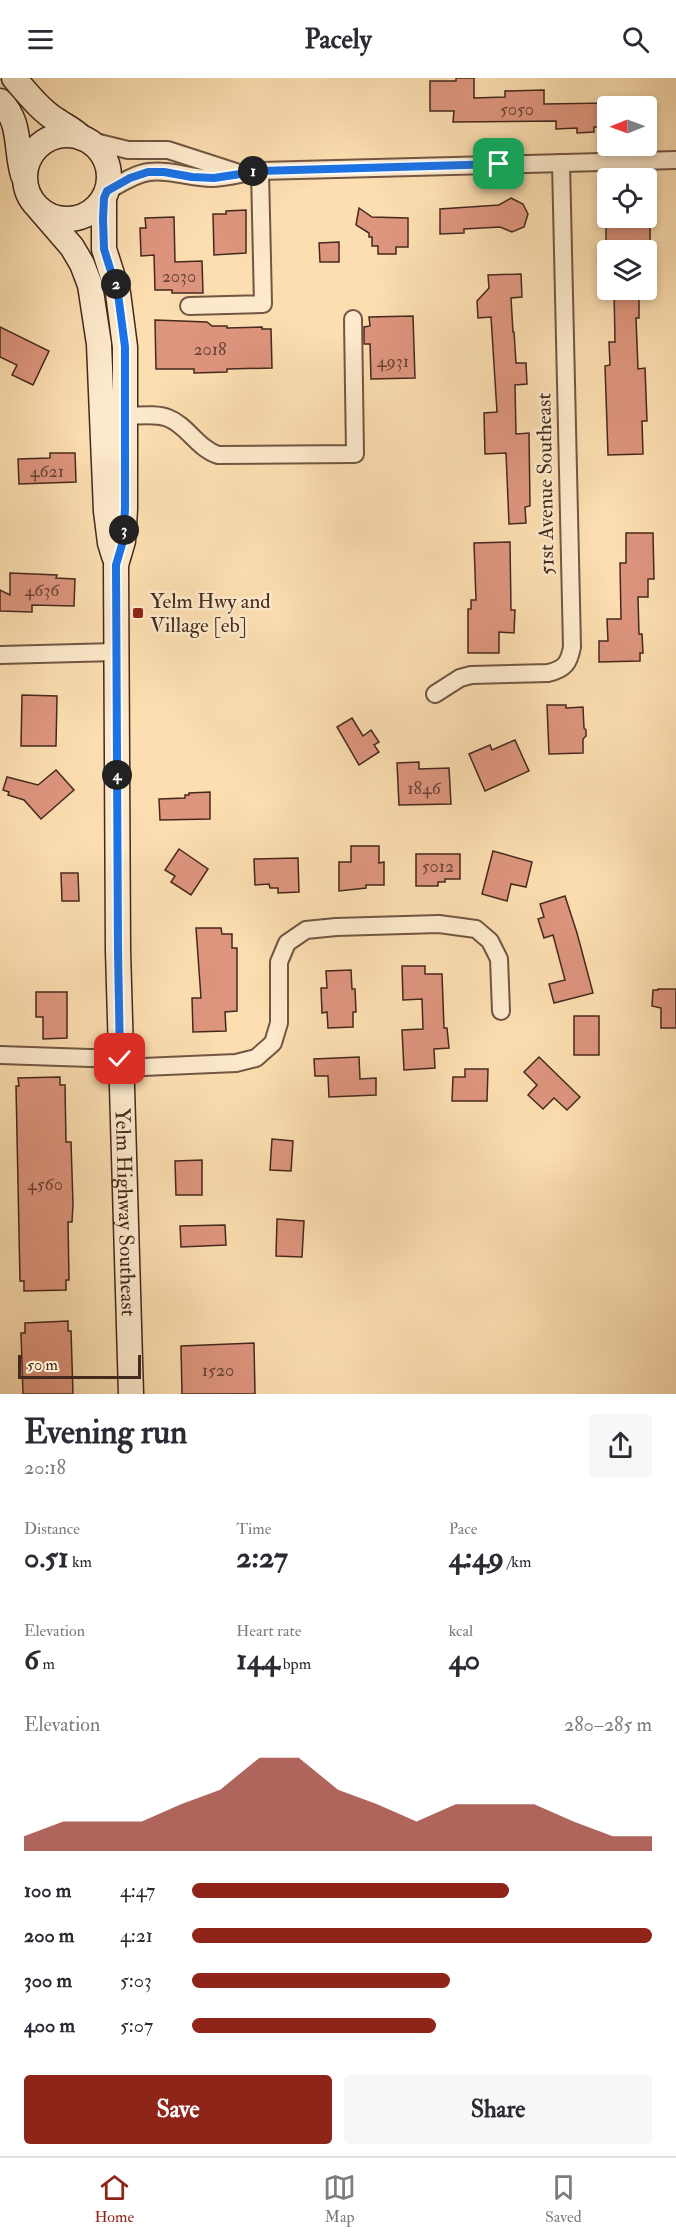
<!DOCTYPE html>
<html lang="en">
<head>
<meta charset="utf-8">
<style>
	body { margin:0; font-family:"IM FELL Double Pica",serif; background:#f7f7f7; color:#2b2b33; height:100vh; display:flex; flex-direction:column; font-size:22px; white-space:nowrap }
	* { box-sizing:border-box; margin:0 }
	p { font-size:20px; color:#7c7c81 }
	.icon { flex:none; width:33px; height:33px; fill:none; stroke:currentColor; stroke-width:2; stroke-linecap:round; stroke-linejoin:round }
	.map { position:relative; height:1316px; overflow:hidden }
	.panel { display:flex; flex-direction:column; background:#fff; flex:1 }
	.panel>* { flex:none }
	.needle { width:39px; rotate:269deg }
	.controls { position:absolute; left:597px; top:18px; display:grid; gap:12px }
	.controls a { display:grid; place-items:center; width:60px; height:60px; border-radius:6px; background:#fff; box-shadow:0 3px 9px #0003; font-size:30px }
	.scale { position:absolute; left:18px; bottom:15px; width:123px; box-sizing:border-box; padding-left:6px; border:3px solid #44291e; border-top:0; font-size:16px; line-height:21px; white-space:nowrap; color:#44291e; -webkit-text-stroke:4px #fdeacc; paint-order:stroke }
	.pin { position:absolute; display:grid; place-items:center; width:51px; height:51px; color:#fff; margin:-26px; border-radius:12px; box-shadow:0 3px 9px #0006 }
	.km { position:absolute; width:30px; height:30px; margin:-15px; border-radius:50%; background:#222; color:#fff; font-size:16px; line-height:30px; text-align:center }
	.round { display:grid; place-items:center; flex:none; width:63px; height:63px; border-radius:6px; background:#f7f7f7 }
	.summary { display:flex; align-items:center; justify-content:space-between; height:102px; padding:0 24px }
	h1 { font-size:33px; font-weight:800; line-height:45px }
	.metrics { display:grid; grid-template-columns:repeat(3,1fr); gap:9px; height:102px; padding:6px 24px }
	.metrics div { display:grid; align-content:center }
	.metrics b { font-size:30px; font-weight:800 }
	.metrics small { font-size:16px; font-weight:400 }
	.metrics p { font-size:16px }
	.chart { height:168px; padding:12px 24px }
	.chart p { display:flex; justify-content:space-between }
	.chart svg { width:100%; height:108px; margin-top:6px; fill:#8f2418; opacity:.7 }
	.button { display:flex; gap:12px; margin-top:auto; padding:12px 24px }
	.button a { flex:1; height:69px; border-radius:6px; background:#8f2418; color:#fff; font-size:24px; font-weight:800; line-height:69px; text-align:center }
	.button a+a { background:#f7f7f7; color:#2b2b33 }
	ul { padding:0 24px; list-style:none; font-size:20px }
	li { display:grid; grid-template-columns:96px 72px 1fr; align-items:center; height:45px }
	li i { height:15px; border-radius:8px; background:#8f2418 }
	header { display:flex; justify-content:space-between; align-items:center; height:78px; padding:0 24px; background:#fff; font-size:27px; font-weight:800 }
	.menu { display:flex; justify-content:space-around; align-items:center; height:84px; border-top:2px solid #e1e1e2; background:#fff; font-size:16px; color:#7c7c81 }
	.menu a { display:grid; justify-items:center; gap:3px }
	.menu .active { color:#8f2418 }
	.map>svg:first-child { display:block }
	.building { fill:#de957e; stroke:#44291e; stroke-width:1.5 }
	.lines { fill:none; stroke-linecap:round; stroke-linejoin:round }
	.minor-casing { stroke:#725643; stroke-width:20 }
	.secondary-casing { stroke:#44291e; stroke-width:27 }
	.minor { stroke:#fdeacc; stroke-width:16 }
	.secondary { stroke:#fdeacc; stroke-width:24 }
	.route-casing { stroke:#fff; stroke-width:12 }
	.route { stroke:#1a73e8; stroke-width:8 }
	.poi-dot { fill:#8f2418; stroke:#fdeacc; stroke-width:2 }
	.labels { text-anchor:middle; stroke-width:5; stroke-linejoin:round; paint-order:stroke }
	.number-label { font-size:18px; fill:#6a4436 }
	.street-label { font-size:21px; fill:#44291e; stroke:#fdeacc }
	.poi-label { font-size:21px; fill:#44291e; stroke:#fdeacc; text-anchor:start }
</style>
</head>
<body>
<header><svg class="icon" aria-label="menu" viewBox="0 0 24 24"><path d="M4 6h16M4 12h16M4 18h16"/></svg>Pacely<svg class="icon" aria-label="search" viewBox="0 0 24 24"><circle cx="10" cy="10" r="6"/><path d="M15 15l6 6"/></svg></header>
<div class="map">
<svg width="676" height="1316" viewBox="0 0 676 1316">
	<rect width="100%" height="100%" fill="#fcdeb1"/>
	<filter id="stains"><feTurbulence type="fractalNoise" baseFrequency=".00333" numOctaves="4"/><feColorMatrix values="0 0 0 0 .2 0 0 0 0 .09 0 0 0 0 .02 0 0 0 .5 -.17"/></filter>
	<radialGradient id="worn" r=".72"><stop offset=".6" stop-color="#630" stop-opacity="0"/><stop offset="1" stop-color="#630" stop-opacity=".3"/></radialGradient>
	<g class="building">
		<path d="M456 0H474V20L505 19V13L544 12V26L608 25V49H594V54L577 55V50L556 51V43L453 44 454 33H430V3H456Z"/>
		<path d="M511 120 523 126 528 136 524 149 512 154 500 149 464 151V155L440 156V131L499 127Z"/>
		<path d="M359 130 372 139 408 140V169H396V176H378V168H372V159H369V155L356 147Z"/>
		<path d="M246 132V175L214 177 213 136H226V133Z"/>
		<path d="M174 139 175 184 202 183 203 215H172V212H155L154 177 141 178 140 150H146L145 140Z"/>
		<path d="M606 140H650V163H640V172H606Z"/>
		<path d="M339 164V184H320L319 165Z"/>
		<path d="M521 196 522 219 511 220 513 254H514L516 285H526L527 306 515 307 516 356 529 355 530 428 525 429 526 445 509 446 506 375 485 376 484 335 497 334 491 239 478 240 477 223 489 210 488 197Z"/>
		<path d="M614 212H639V240H636L638 291 645 290 647 343H642L643 376 608 377 605 288 610 287 609 264H615Z"/>
		<path d="M413 238 415 300 371 301 370 266H364V249L370 248 369 239Z"/>
		<path d="M155 242 207 244 212 248H227V250L262 249V251H271L272 290 227 291V294L194 295V291H156Z"/>
		<path d="M0 249 49 273 33 307 12 297 17 287 0 279Z"/>
		<path d="M50 375H75L76 404 19 406 18 381 50 380Z"/>
		<path d="M626 455H653L654 501H648V519H638L639 556H642L643 575H640V583L599 584V563H608L607 541H621L620 485H626Z"/>
		<path d="M510 464 511 532H515L514 555 499 554V575H468V531H471V522H476L474 465Z"/>
		<path d="M10 495 57 497 56 500 75 501 74 528 32 527V534L0 533V512L10 517Z"/>
		<path d="M22 617 57 618 56 668H21Z"/>
		<path d="M547 627H566V630L583 629 584 650 586 652V658L583 661V675L549 676Z"/>
		<path d="M352 640 363 658 371 652 379 664 374 667 379 674 359 687 337 649Z"/>
		<path d="M515 662 529 693 485 713 469 676 490 667 492 672Z"/>
		<path d="M419 684V691L449 690 451 726 399 727 397 685Z"/>
		<path d="M56 692 74 712 41 741 24 722 8 717 9 714 3 712 7 699 38 707Z"/>
		<path d="M210 714V741L160 742 159 721 185 720V717H189V715Z"/>
		<path d="M351 768H379V785L384 784V807H366V810L339 813V784H351Z"/>
		<path d="M179 771 208 791 191 817 171 804 175 798 165 792Z"/>
		<path d="M493 773 532 784 526 809 511 806 507 823 482 816Z"/>
		<path d="M416 776H460V801H445V804H438V808H416Z"/>
		<path d="M298 780 299 814 278 815V810H270L269 806 255 807 254 781Z"/>
		<path d="M61 795H78L79 823H62Z"/>
		<path d="M565 818 577 855 593 915 554 925 549 906 565 902 553 857 544 860 538 841 544 839 540 826Z"/>
		<path d="M196 850H221L222 856H232V870H237V933L225 934 226 953 193 954 192 920H201Z"/>
		<path d="M402 888H425V896H442L444 950H447L449 970 434 971 435 990 404 992 402 952 423 951 422 921 403 922Z"/>
		<path d="M351 892 352 911H355L356 934H353V949L328 950 327 934 322 935 321 910H327L326 893Z"/>
		<path d="M658 911H676V950H661V930L652 928 653 912H658Z"/>
		<path d="M36 914H67V960L43 961V939H36Z"/>
		<rect x="574" y="938" width="25" height="39"/>
		<path d="M359 979 360 1001 376 1000V1017L329 1019 328 998H315L314 981Z"/>
		<path d="M539 979 580 1019 567 1032 554 1020 543 1031 528 1017 537 1007 524 994Z"/>
		<path d="M465 991H488L487 1023H452L453 999H465Z"/>
		<path d="M60 999V1007H65L66 1064H71L73 1126 72 1144H68L69 1202H66V1212L24 1213V1203H20L16 1008H19L18 1000Z"/>
		<path d="M272 1061 293 1063 291 1093 270 1092Z"/>
		<path d="M202 1082V1117H176L175 1083Z"/>
		<path d="M277 1141 304 1143 302 1179 276 1178Z"/>
		<path d="M225 1147 226 1167 181 1169 180 1148Z"/>
		<path d="M68 1243V1253H71L73 1316H23L21 1255H25V1245Z"/>
		<path d="M254 1265 255 1316H182L181 1268Z"/>
	</g>
	<g class="lines">
		<g class="minor-casing">
			<g id="minor">
				<path d="M87 62 128 72H168L236 94"/>
				<path d="M107 113C120 106 134 96 149 94 171 91 192 101 214 100 230 99 245 94 260 93L676 82"/>
				<path d="M189 228 263 226 260 93"/>
				<path d="M125 338C139 338 155 335 168 340 187 347 197 370 218 377L355 376 353 241"/>
				<path d="M0 577 116 574"/>
				<path d="M435 616 460 600 471 597 548 595C565 591 569 585 572 569L561 85"/>
				<path d="M0 977 120 981"/>
				<path d="M120 990 236 985 256 980 273 965 279 945V884L287 865 306 852 336 849 439 846 476 851 490 863 499 881 501 933"/>
			</g>
		</g>
		<g class="secondary-casing">
			<g id="secondary">
				<path d="M14 0C27 15 41 33 58 43 67 49 74 52 82 60"/>
				<path d="M0 23C22 44 15 70 23 97"/>
				<circle cx="67" cy="99" r="42"/>
				<path id="s1" d="M104 120V171L118 215 125 269V431L123 463 116 487 118 873 131 1316"/>
				<path d="M40 132 72 169 82 186 90 207 99 266 106 433 110 465 114 478"/>
			</g>
		</g>
		<use href="#minor" class="minor"/>
		<use href="#secondary" class="secondary"/>
	</g>
	<g class="lines">
		<g class="route-casing">
			<path id="route" d="M120 981 118 873 116 487 123 463 125 431V269L118 216 104 171 103 141 104 120 107 113 130 100 148 94H164L192 99 214 100 260 93 499 86"/>
		</g>
		<use href="#route" class="route"/>
	</g>
	<rect class="poi-dot" x="132" y="529" width="12" height="12" rx="3"/>
	<g class="labels">
		<g class="number-label">
			<text x="517" y="37">5050</text>
			<text x="179" y="204">2030</text>
			<text x="210" y="277">2018</text>
			<text x="393" y="289">4931</text>
			<text x="47" y="399">4621</text>
			<text x="42" y="518">4636</text>
			<text x="424" y="716">1846</text>
			<text x="438" y="794">5012</text>
			<text x="45" y="1112">4560</text>
			<text x="218" y="1298">1520</text>
		</g>
		<g class="street-label">
			<text transform="translate(545 406) rotate(-91)" y="7">51st Avenue Southeast</text>
			<text dy="7" stroke="none"><textPath href="#s1" startOffset="1018">Yelm Highway Southeast</textPath></text>
		</g>
		<g class="poi-label">
			<text x="150" y="530">Yelm Hwy and<tspan x="150" dy="24">Village [eb]</tspan></text>
		</g>
	</g>
	<rect width="100%" height="100%" filter="url(#stains)"/>
	<rect width="100%" height="100%" fill="url(#worn)"/>
</svg>
<div class="controls">
<a><svg class="needle" viewBox="-14 -14 28 28"><path d="M0-13l5 13h-10z" fill="#e53935"/><path d="M0 13l5-13h-10z" fill="#7c7c81"/></svg></a>
<a><svg class="icon" aria-label="locate" viewBox="0 0 24 24"><circle cx="12" cy="12" r="6"/><path d="M12 2v4M12 18v4M2 12h4M18 12h4"/></svg></a>
<a><svg class="icon" aria-label="layers" viewBox="0 0 24 24"><path d="M12 4l9 5-9 5-9-5zM3 14l9 5 9-5"/></svg></a>
</div>
<div class="scale">50 m</div>
<div class="pin" style="left:499px;top:86px;background:#1e9e55"><svg class="icon" aria-label="arrive" viewBox="0 0 24 24"><path d="M6 21V4h12l-3 4 3 4H6"/></svg></div>
<div class="pin" style="left:120px;top:981px;background:#d93025"><svg class="icon" aria-label="check" viewBox="0 0 24 24"><path d="M5 12l5 5 9-10"/></svg></div>
<b class="km" style="left:253px;top:93px">1</b>
<b class="km" style="left:116px;top:206px">2</b>
<b class="km" style="left:124px;top:452px">3</b>
<b class="km" style="left:117px;top:697px">4</b>
</div>
<section class="panel">
<div class="summary"><div><h1>Evening run</h1><p>20:18</p></div><a class="round"><svg class="icon" aria-label="share" viewBox="0 0 24 24"><path d="M12 15V3M7 8l5-5 5 5M5 13v7h14v-7"/></svg></a></div>
<div class="metrics">
<div><p>Distance</p><b>0.51<small> km</small></b></div>
<div><p>Time</p><b>2:27</b></div>
<div><p>Pace</p><b>4:49<small> /km</small></b></div>
</div>
<div class="metrics">
<div><p>Elevation</p><b>6<small> m</small></b></div>
<div><p>Heart rate</p><b>144<small> bpm</small></b></div>
<div><p>kcal</p><b>40</b></div>
</div>
<div class="chart"><p><span>Elevation</span>280–285 m</p>
<svg viewBox="0 0 160 44" preserveAspectRatio="none"><path d="M0 44V38L10 32L20 32L30 32L40 25L50 19L60 6L70 6L80 19L90 25L100 32L110 25L120 25L130 25L140 32L150 38L160 38V44z"/></svg>
</div>
<ul>
<li><b>100 m</b>4:47<i style="width:69%"></i></li>
<li><b>200 m</b>4:21<i style="width:100%"></i></li>
<li><b>300 m</b>5:03<i style="width:56%"></i></li>
<li><b>400 m</b>5:07<i style="width:53%"></i></li>
</ul>
<div class="button"><a>Save</a><a>Share</a></div>
</section>
<nav class="menu">
<a class="active"><svg class="icon" aria-label="home" viewBox="0 0 24 24"><path d="M3 11l9-7 9 7M6 9v11h12V9"/></svg>Home</a>
<a><svg class="icon" aria-label="map" viewBox="0 0 24 24"><path d="M3 6l6-2 6 2 6-2v14l-6 2-6-2-6 2zM9 4v14M15 6v14"/></svg>Map</a>
<a><svg class="icon" aria-label="saved" viewBox="0 0 24 24"><path d="M7 4h10v16l-5-4-5 4z"/></svg>Saved</a>
</nav>
</body>
</html>
